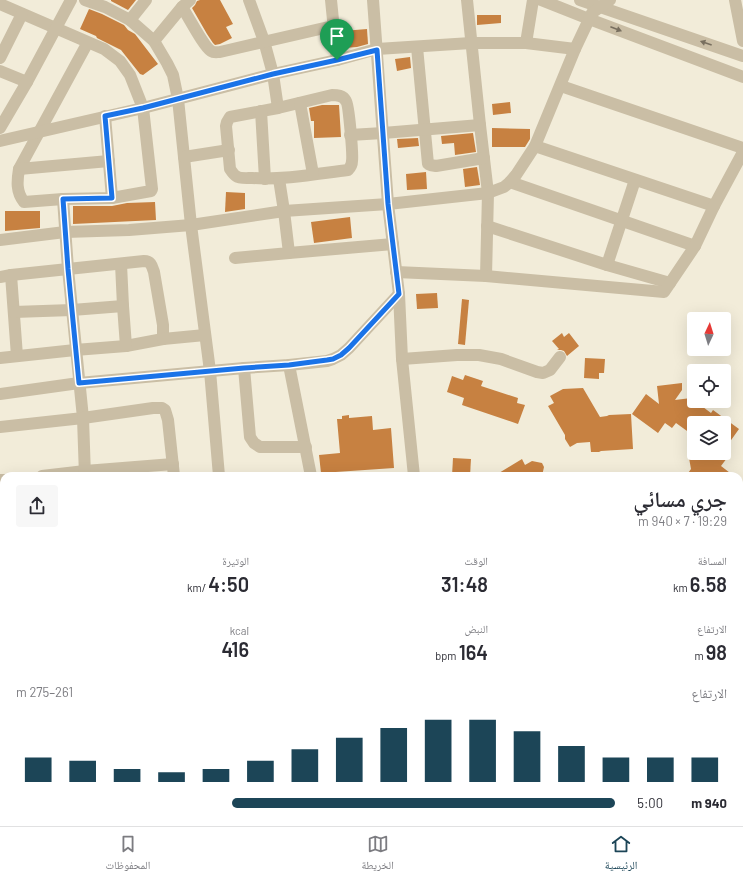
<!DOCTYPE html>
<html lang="ar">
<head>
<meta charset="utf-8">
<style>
	body { margin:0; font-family:Barlow,"Noto Naskh Arabic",sans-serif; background:#f7f7f7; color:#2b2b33; direction:rtl; height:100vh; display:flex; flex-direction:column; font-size:15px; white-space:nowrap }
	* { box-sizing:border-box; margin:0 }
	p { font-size:13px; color:#7c7c81 }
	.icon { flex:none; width:22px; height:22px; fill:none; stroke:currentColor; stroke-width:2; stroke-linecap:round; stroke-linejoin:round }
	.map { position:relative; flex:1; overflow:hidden; direction:ltr }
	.sheet { position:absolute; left:0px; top:472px; width:743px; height:354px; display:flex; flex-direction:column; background:#fff; border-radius:12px 12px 0 0; box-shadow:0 4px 16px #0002; direction:rtl }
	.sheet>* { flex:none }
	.needle { width:26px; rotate:4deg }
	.buttons { position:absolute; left:687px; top:312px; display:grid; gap:8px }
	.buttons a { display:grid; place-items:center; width:44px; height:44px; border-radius:4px; background:#fff; box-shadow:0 4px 16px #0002; font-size:20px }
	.pin { position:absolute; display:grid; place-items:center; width:34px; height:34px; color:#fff; margin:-41px -17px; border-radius:50% 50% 50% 0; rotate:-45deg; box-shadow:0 0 4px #0007 }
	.pin .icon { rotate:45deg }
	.round { display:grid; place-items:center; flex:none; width:42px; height:42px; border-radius:4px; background:#f7f7f7 }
	.summary { display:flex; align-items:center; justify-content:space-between; height:68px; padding:0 16px }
	h1 { font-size:22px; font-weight:600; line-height:30px }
	.figures { display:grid; grid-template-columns:repeat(3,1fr); gap:6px; height:68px; padding:4px 16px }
	.figures div { display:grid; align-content:center }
	.figures b { font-size:20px; font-weight:600 }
	.figures small { font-size:11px; font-weight:400 }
	.figures p { font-size:11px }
	.chart { height:112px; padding:8px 16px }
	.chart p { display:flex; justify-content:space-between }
	.chart svg { width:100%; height:72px; margin-top:4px; stroke:#1c4557; stroke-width:6 }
	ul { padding:0 16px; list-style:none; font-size:13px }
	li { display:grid; grid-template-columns:64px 48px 1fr; align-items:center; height:30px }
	li i { height:10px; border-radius:5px; background:#1c4557 }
	.tabs { display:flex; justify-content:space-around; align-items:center; height:56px; border-top:1px solid #e1e1e2; background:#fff; font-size:11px; color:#7c7c81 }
	.tabs a { display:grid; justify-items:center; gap:2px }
	.tabs .selected { color:#1c4557 }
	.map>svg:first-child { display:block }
	.building { fill:#c78141 }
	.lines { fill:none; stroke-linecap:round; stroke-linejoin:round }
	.minor { stroke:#cabea5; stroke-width:12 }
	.oneway { fill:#786f5f }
	.route-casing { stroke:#fff; stroke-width:8 }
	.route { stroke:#1a73e8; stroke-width:5 }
</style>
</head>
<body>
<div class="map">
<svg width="743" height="826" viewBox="0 0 743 826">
	<rect width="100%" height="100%" fill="#f2ecd9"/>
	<g class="building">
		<path d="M111 0H136L128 10 111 1Z"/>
		<path d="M200 0H220L233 24 226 27 232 38 220 44 215 45 213 43 207 34 192 8 195 5 197 1Z"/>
		<path d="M89 9 102 14 124 25 128 30 135 34 158 64 143 75 140 74 121 50 97 38 96 36 80 29Z"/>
		<path d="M477 15H501V23L477 25Z"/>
		<path d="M367 29 368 44 357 47 344 48 343 31Z"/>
		<path d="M410 57 411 68 397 71 395 59Z"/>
		<path d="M510 102 511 113 493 115 492 104Z"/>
		<path d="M322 105H339L341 137 314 138V121H311L309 108Z"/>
		<path d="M492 128 530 129V139L525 147H492Z"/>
		<path d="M473 133 476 152 455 155 454 143 442 144 441 136Z"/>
		<path d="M418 138 419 146 398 148 397 139Z"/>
		<path d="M477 167 480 185 465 187 463 169Z"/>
		<path d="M426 172 427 189 407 190 406 174Z"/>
		<path d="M226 192 245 193V209L225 212Z"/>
		<path d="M155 202 156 220 73 224V206H112L127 203Z"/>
		<path d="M5 211H40V228L5 231Z"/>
		<path d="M350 217 352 238 314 243 311 222Z"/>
		<path d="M437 293 438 308 417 309 416 294Z"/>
		<path d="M462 299 469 300 465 345 458 344Z"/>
		<path d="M562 333 564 337 569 333 579 346 567 356 564 351 561 350H557L559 349 552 341Z"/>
		<path d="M585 358 605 359 604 373H599V379L584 378Z"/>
		<path d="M465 375 483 381 481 386 518 398 517 403 525 405 518 424 462 405 464 398 447 392 452 376 463 380Z"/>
		<path d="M682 383V390L675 400 691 398 711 413 713 410 739 429 724 450V423H694V436L676 423 672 428 665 423 658 433 632 414 646 394 659 404 657 386Z"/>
		<path d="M583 388 600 417 607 416 609 415 631 414 633 449 601 451 599 452H591L590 442 577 443 570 447 565 439V435L548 406 554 403 550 396 563 389Z"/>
		<path d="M349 415V418L372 416 373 430 391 428 394 468 321 473 319 455 340 453 337 419H342V416Z"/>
		<path d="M694 439V453H720L727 458 721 466 734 476H686L691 469 687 447Z"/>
		<path d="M453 458 471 459 470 476H452Z"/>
		<path d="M522 459 525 465 532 461 542 463 544 467 542 476H494Z"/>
	</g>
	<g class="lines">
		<g class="minor">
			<path d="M85 0 105 7 130 20 154 41 167 63 173 75 178 99 191 225 210 371 219 476"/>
			<path d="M249 0 264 41 273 74 278 108"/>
			<path d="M331 0 337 60"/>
			<path d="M373 0 388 204 399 294 402 359 414 476"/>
			<path d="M467 0 480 125 488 193 486 276"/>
			<path d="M541 0 589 19 743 77"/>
			<path d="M580 0 743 56"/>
			<path d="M735 0 743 41"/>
			<path d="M0 4 104 49 120 61 130 75 143 108 152 189 151 191 112 198 63 199 24 202C16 192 17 181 19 169L88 42"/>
			<path d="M182 7C188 16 204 47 211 51 214 53 217 52 220 52L333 26"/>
			<path d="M130 20 146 0"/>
			<path d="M154 41 182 7 190 0"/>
			<path d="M526 43 533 0"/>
			<path d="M417 47 428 164 430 165 436 166 484 158"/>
			<path d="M0 58 22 14"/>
			<path d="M0 71 27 82"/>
			<path d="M561 86 743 148"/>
			<path d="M332 95C337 95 343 95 346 101 349 105 353 155 352 161 352 165 351 167 348 170 316 174 284 180 252 178 247 178 240 179 236 176 234 175 232 172 230 169L226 126 227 122 230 117 278 108Z"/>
			<path d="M300 103 313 174"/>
			<path d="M261 111 265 179"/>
			<path d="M105 116 112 198"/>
			<path d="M0 128 27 82 71 0"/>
			<path d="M350 135 383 133 480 125"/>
			<path d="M0 141 143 108 273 74 337 60 377 49 471 43H526L575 49"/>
			<path d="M535 146 714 206"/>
			<path d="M184 157 229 150"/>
			<path d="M19 169 109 161"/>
			<path d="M510 182 695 246"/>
			<path d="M487 226 607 265 670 283"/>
			<path d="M0 240 65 232 129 230 191 225 284 211 388 204 488 193 504 187 510 182 516 175 535 146 575 49 592 13 610 0"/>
			<path d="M289 253 393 244"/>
			<path d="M235 258 289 253 284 211 279 179"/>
			<path d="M121 264 123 306"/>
			<path d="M607 265 635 180"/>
			<path d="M396 272 486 276 664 292 695 246 714 206 743 152"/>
			<path d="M11 275 17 356"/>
			<path d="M0 277 11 275 144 261C151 261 152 266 154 272L163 325V339L126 346 75 350 0 358"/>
			<path d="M14 312 72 310 123 306 126 346"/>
			<path d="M163 339 205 335"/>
			<path d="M402 359 457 355H479L501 359 537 372 543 373 550 370 560 357"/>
			<path d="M289 365 311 476"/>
			<path d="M244 368 250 437 254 443 260 447H306"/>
			<path d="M0 394 79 383 244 368 289 365 327 361 333 359 341 355 349 348 399 294"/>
			<path d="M0 427 83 418 68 269 63 199"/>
			<path d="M42 476 85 471 173 464"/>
			<path d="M85 476 83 418 153 408H162L165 410 168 420 174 476"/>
			<path d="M0 480H4"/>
			<path d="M0 520H4"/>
			<path d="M4 561 2 567 4 604"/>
			<path d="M0 646 4 645"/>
			<path d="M739 705 743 703"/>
			<path d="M0 737 4 740"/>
			<path d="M0 783 4 780"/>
			<path d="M270 822V826"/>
			<path d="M314 822V826"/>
			<path d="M407 822 408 826"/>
			<path d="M446 822V826"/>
			<path d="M485 822V826"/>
			<path d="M542 822V826"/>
			<path d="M608 822V826"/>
			<path d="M672 822V826"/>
			<path d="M221 826 223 822"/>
		</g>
	</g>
	<defs><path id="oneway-solid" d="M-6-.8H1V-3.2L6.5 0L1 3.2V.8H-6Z"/></defs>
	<g class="oneway">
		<use href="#oneway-solid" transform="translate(616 29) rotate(21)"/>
		<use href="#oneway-solid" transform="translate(706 43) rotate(-161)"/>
	</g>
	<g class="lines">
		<g class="route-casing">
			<path id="route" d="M377 50 388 204 399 294 349 348 341 355 333 359 327 360 289 365 244 368 79 383 68 269 63 199 112 198 105 116 143 108 273 74 337 60Z"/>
		</g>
		<use href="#route" class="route"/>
	</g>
</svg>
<div class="buttons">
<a><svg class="needle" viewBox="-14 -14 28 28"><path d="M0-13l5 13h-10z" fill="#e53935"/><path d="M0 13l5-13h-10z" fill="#7c7c81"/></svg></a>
<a><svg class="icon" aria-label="locate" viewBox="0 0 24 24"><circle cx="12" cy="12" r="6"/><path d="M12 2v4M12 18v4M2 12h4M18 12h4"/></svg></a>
<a><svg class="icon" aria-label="layers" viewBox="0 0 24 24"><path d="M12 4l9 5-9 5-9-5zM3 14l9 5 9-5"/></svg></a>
</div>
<div class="pin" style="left:337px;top:60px;background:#1e9e55"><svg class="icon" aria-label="arrive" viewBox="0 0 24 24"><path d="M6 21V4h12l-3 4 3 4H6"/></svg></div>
<section class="sheet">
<div class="summary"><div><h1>جري مسائي</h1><p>19:29 · 7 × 940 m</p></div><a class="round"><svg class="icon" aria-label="share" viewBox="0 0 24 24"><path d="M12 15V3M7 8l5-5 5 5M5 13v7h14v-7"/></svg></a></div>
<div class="figures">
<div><p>المسافة</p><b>6.58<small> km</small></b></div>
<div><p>الوقت</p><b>31:48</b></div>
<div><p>الوتيرة</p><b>4:50<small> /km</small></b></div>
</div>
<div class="figures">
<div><p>الارتفاع</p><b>98<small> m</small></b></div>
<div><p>النبض</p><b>164<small> bpm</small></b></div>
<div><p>kcal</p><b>416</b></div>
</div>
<div class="chart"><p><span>الارتفاع</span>261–275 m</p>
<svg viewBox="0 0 160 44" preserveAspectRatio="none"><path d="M5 44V29M15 44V31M25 44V36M35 44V38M45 44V36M55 44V31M65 44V24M75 44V17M85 44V11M95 44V6M105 44V6M115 44V13M125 44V22M135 44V29M145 44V29M155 44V29"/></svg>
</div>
<ul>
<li><b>940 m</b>5:00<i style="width:64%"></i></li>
</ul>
</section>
</div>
<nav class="tabs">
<a class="selected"><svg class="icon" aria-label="home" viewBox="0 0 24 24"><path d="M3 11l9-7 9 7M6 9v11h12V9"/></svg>الرئيسية</a>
<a><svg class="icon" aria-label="map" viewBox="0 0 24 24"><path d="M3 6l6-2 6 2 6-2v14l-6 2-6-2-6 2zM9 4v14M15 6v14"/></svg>الخريطة</a>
<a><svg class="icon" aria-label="saved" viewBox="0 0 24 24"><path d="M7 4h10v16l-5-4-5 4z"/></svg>المحفوظات</a>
</nav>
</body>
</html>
